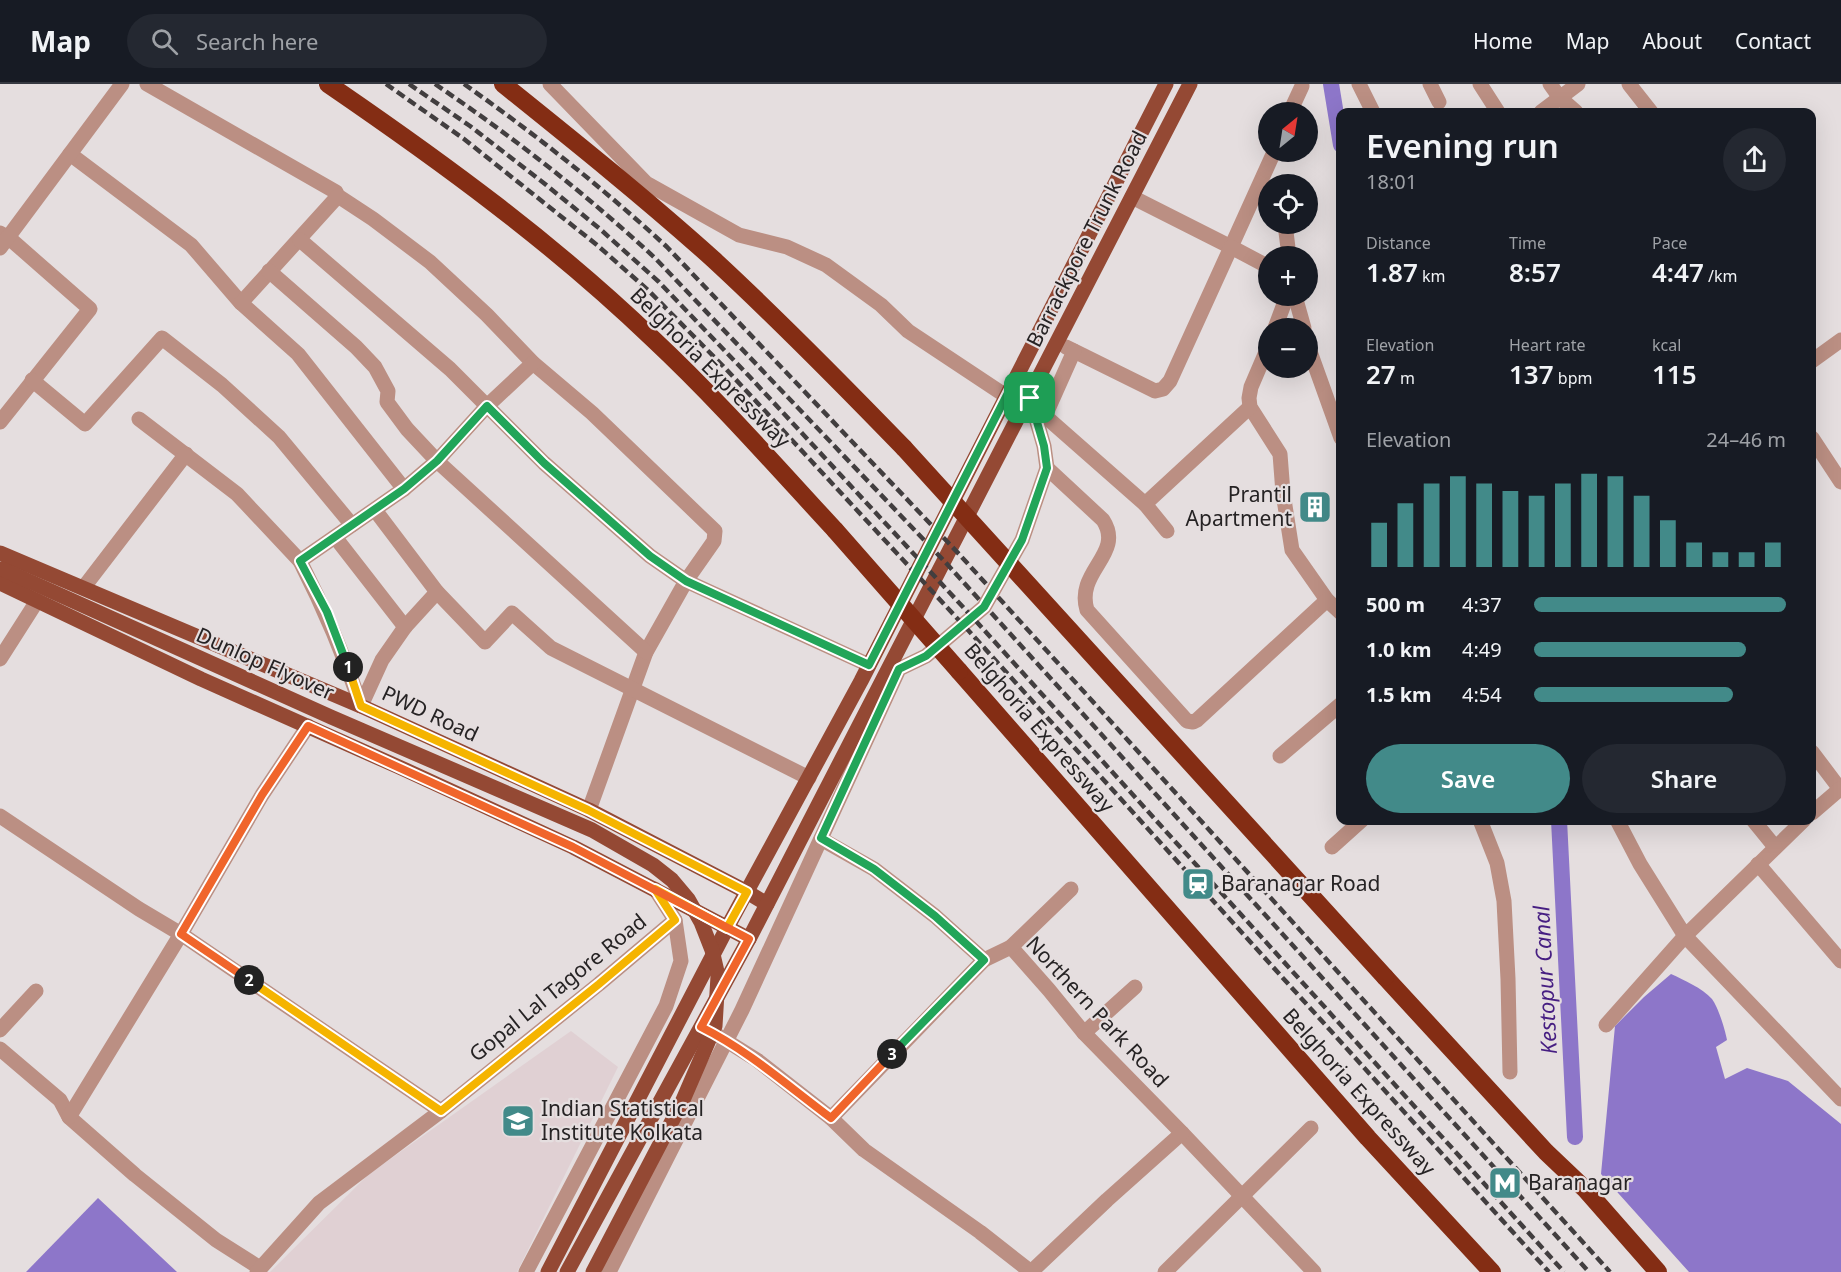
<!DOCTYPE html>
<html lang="en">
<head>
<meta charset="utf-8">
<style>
	body { margin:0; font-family:"Noto Sans",sans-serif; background:#242831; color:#f1f3f6; height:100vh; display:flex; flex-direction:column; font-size:22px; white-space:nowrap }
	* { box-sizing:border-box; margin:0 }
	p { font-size:20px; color:#9ea1a6 }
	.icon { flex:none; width:33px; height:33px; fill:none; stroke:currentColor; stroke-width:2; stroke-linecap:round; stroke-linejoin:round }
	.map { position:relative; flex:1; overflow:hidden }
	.sheet { position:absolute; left:1336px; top:24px; width:480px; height:717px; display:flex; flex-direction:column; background:#171b24; border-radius:12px; box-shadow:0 6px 24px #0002 }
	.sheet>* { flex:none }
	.needle { width:39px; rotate:30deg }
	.buttons { position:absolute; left:1258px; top:18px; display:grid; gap:12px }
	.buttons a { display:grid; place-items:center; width:60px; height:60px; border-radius:50%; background:#171b24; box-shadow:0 6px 24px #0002; font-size:30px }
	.pin { position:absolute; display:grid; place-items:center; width:51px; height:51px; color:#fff; margin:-26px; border-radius:12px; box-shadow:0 3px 9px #0006 }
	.km { position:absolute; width:30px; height:30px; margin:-15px; border-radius:50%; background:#222; color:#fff; font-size:16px; line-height:30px; text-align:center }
	.round { display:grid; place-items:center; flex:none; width:63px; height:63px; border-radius:32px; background:#242831 }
	.headline { display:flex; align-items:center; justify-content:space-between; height:102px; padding:0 30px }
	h1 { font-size:33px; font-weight:600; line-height:45px }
	.stats { display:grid; grid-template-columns:repeat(3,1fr); gap:9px; height:102px; padding:6px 30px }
	.stats div { display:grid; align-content:center }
	.stats b { font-size:26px; font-weight:600 }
	.stats small { font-size:16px; font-weight:400 }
	.stats p { font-size:16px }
	.chart { height:168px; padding:12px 30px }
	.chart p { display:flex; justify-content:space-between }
	.chart svg { width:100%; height:108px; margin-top:6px; stroke:#428a89; stroke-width:6 }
	.primary-button { display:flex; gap:12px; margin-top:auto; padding:12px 30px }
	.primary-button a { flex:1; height:69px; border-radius:36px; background:#428a89; color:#fff; font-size:24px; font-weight:600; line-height:69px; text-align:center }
	.primary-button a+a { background:#242831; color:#f1f3f6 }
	ul { padding:0 30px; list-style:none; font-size:20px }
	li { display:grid; grid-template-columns:96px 72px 1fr; align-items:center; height:45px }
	li i { height:15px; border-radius:8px; background:#428a89 }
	header { display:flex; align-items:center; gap:36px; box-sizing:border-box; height:84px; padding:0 30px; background:#171b24; border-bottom:2px solid #363941 }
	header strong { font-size:28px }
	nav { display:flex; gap:33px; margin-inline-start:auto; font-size:21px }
	.search { width:420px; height:54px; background:#242831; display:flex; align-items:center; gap:15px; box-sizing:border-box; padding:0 21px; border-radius:33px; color:#9ea1a6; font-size:22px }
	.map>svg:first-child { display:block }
	.built { fill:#e0d0d3 }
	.water { fill:#8d76c9 }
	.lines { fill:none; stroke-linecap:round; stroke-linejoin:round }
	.canal { stroke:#8d76c9; stroke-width:16 }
	.minor { stroke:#bb8f83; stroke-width:15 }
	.major { stroke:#944934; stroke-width:15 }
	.highway { stroke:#842d14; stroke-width:18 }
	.rail { stroke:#423e3f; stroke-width:4.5; stroke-dasharray:9 4.5; stroke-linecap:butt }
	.major-bridge { stroke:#944934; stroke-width:15 }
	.highway-bridge { stroke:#842d14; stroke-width:18 }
	.split-1-casing { stroke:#fff; stroke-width:12 }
	.split-2-casing { stroke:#fff; stroke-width:12 }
	.split-3-casing { stroke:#fff; stroke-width:12 }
	.split-4-casing { stroke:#fff; stroke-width:12 }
	.split-1 { stroke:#22a559; stroke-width:8 }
	.split-2 { stroke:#f5b400; stroke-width:8 }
	.split-3 { stroke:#f0652b; stroke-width:8 }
	.split-4 { stroke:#22a559; stroke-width:8 }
	.labels { text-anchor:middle; stroke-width:4.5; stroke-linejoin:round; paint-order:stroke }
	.street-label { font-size:21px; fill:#262324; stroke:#e5dedf }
	.poi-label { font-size:21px; fill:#262324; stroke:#e5dedf; text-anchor:start }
	.water-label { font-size:22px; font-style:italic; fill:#461e82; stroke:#e5dedf }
</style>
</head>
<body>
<header>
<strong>Map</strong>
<div class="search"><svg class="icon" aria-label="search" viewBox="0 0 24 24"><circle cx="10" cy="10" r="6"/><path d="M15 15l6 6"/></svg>Search here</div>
<nav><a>Home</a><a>Map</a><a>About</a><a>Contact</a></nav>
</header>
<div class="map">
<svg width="1841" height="1188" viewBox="0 0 1841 1188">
	<rect width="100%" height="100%" fill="#e5dedf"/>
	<path class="built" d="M571 947 618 983 517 1188H270L369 1090Z"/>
	<g class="water">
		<path d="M1671 890C1684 896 1702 904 1712 915 1718 923 1725 945 1727 956L1716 963 1725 995 1747 984 1788 997 1841 1040V1188H1689L1601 1090 1615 942 1644 913Z"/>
		<path d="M98 1114 177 1188H26Z"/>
	</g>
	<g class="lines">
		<g class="canal">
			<path d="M1331 0 1341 61"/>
			<path d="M1559 736 1575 1053"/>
		</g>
		<g class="minor">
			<path d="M147 0 336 108 338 112 373 135 430 178 487 231 533 279 592 329 715 447 714 457 686 497 646 568 589 726"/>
			<path d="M550 0 646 99 739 151 787 163 826 181 881 221 908 247 1006 312"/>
			<path d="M1359 0 1373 28"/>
			<path d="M1430 0 1439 18"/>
			<path d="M1480 0 1498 28"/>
			<path d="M1550 0 1560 14 1576 28"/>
			<path d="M1629 0 1651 28"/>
			<path d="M1290 28 1302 2"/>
			<path d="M1541 28 1578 0"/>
			<path d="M70 70 191 161 241 219"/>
			<path d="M338 112 241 219 298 270 404 405"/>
			<path d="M1132 113 1231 163 1274 68"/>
			<path d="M1285 140 1289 172"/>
			<path d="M0 149 9 154 90 225 0 338"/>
			<path d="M300 156 450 285 544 379 650 472 686 497 869 581"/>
			<path d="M0 164 122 0"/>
			<path d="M269 187 356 263 375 283 388 307 387 318 407 345 437 377 646 568"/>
			<path d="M1295 212 1304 244"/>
			<path d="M1275 244 1287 212"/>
			<path d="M1269 261 1251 303 1249 314 1250 323 1280 370 1283 409 1292 466 1327 516 1341 529"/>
			<path d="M1308 262 1341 354"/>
			<path d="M1066 263 1155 307 1163 305 1170 297 1231 163 1269 183"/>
			<path d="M1074 267 1045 332 1145 420 1250 323"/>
			<path d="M1812 277 1841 256"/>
			<path d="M32 296 85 340 162 254 222 301 279 353 352 441"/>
			<path d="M139 335 237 410 300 477"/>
			<path d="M1812 354 1841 398"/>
			<path d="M1047 384 1103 436C1125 470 1075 487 1087 526L1187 637 1193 638 1197 636 1327 516"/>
			<path d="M1145 420 1167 447"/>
			<path d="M375 426 437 508 485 558 512 529 551 564 809 694"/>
			<path d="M335 453 405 543"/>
			<path d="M84 503 186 370"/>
			<path d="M0 575 37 517"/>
			<path d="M361 622C344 571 324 524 300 477L404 405 437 377 487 322 533 279"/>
			<path d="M361 622 382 576 405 543 437 508"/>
			<path d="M1812 668 1840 705"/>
			<path d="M1280 672 1341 620"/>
			<path d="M1812 729 1840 705 1841 706"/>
			<path d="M0 732 139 825 181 850 262 711 308 642"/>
			<path d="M1480 736 1497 779 1504 817 1508 895 1510 988"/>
			<path d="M1617 736 1640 780 1685 852 1804 736"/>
			<path d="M1753 736 1775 763"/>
			<path d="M821 755 874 785 935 832 984 876 1011 863 1049 906 1084 949 1182 1049 1314 1188"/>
			<path d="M1332 763 1362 736"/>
			<path d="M1758 780 1841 877"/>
			<path d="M1011 863 1071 805"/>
			<path d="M1606 941 1685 852 1841 1015"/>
			<path d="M0 946 36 907"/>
			<path d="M1084 949 1135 903"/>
			<path d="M717 951 757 976 831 1034 864 1066 980 1148 1031 1188"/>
			<path d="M0 965 60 1016 69 1033 135 1091 216 1156 260 1184"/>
			<path d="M69 1033 181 850 441 1027"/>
			<path d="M831 1034 984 876"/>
			<path d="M257 1188 319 1119 441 1027 599 900 675 836"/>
			<path d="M526 1188 666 922 681 877 675 836 655 805"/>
			<path d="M609 1188 742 926 899 585 926 572 984 523 1022 456 1047 384 1044 362 1030 314 1011 303"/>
			<path d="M1031 1188 1107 1116 1182 1049"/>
			<path d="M1165 1188 1311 1044"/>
		</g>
		<g class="major">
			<path d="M0 469 361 622 589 726 747 808 767 820"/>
			<path d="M0 499 201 595 399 683 573 763 749 855"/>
			<path d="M548 1188 727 844 861 597 1166 0"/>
			<path d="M567 1188 749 855 1190 0"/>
		</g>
		<g class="highway">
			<path d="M328 0C442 78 553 159 653 255 717 315 775 381 835 446"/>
			<path d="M503 0C574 57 645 114 713 175 779 236 842 300 904 364"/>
			<path d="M959 587 1368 1054 1492 1188"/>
			<path d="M1385 893 1546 1068 1586 1106 1658 1188"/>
		</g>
		<g class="rail">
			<path d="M386 0 464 55 597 161 649 207 726 285 968 546 1549 1188"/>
			<path d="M409 0 470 42 545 100 600 145 659 198 749 292 975 536 1564 1188"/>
			<path d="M435 0C513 53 586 110 655 174L947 480 1589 1188"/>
			<path d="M464 0C535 50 603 104 667 163L959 470 1610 1188"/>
		</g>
		<path class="major-bridge" d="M2 485 331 633 592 746 653 781 672 796 688 815 701 838 712 866 718 892 715 942 683 1016 593 1188"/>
		<g class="highway-bridge">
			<path d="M904 364 1385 893"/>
			<path d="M835 446 959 587"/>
		</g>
	</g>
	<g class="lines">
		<g class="split-1-casing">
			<path id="split-1" d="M348 583 327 528 300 477 404 405 437 377 487 322 544 379 650 472 686 497 869 581 1011 303 1030 314"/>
		</g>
		<g class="split-2-casing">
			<path id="split-2" d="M249 896 441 1027 599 900 675 836 655 805 727 844 747 808 588 726 361 622 348 583"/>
		</g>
		<g class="split-3-casing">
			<path id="split-3" d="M249 896 181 850 262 711 308 642 573 763 749 855 701 943C749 967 788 1002 831 1034L892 970"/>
		</g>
		<g class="split-4-casing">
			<path id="split-4" d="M892 970 984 876 935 832 874 785 821 754 899 585 926 572 984 523 1022 456 1047 384 1044 362 1030 314"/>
		</g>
		<use href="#split-1" class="split-1"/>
		<use href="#split-2" class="split-2"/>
		<use href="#split-3" class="split-3"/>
		<use href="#split-4" class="split-4"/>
	</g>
	<defs>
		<g id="building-square" transform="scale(1.725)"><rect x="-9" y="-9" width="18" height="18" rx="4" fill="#428a89" stroke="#e5dedf"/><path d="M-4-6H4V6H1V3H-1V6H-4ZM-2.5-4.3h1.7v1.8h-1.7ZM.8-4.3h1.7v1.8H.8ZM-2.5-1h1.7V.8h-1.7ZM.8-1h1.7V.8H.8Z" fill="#fff"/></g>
		<g id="station-square" transform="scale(1.725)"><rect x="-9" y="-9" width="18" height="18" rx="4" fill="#428a89" stroke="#e5dedf"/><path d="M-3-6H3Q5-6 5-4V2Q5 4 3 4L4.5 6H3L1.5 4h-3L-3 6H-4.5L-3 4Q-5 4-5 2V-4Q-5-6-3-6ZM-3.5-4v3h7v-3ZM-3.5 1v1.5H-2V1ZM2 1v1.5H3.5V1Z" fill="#fff"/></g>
		<g id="university-square" transform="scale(1.725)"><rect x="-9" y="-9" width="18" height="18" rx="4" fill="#428a89" stroke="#e5dedf"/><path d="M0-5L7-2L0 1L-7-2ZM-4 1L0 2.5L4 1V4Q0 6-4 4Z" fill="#fff"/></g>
		<g id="metro-square" transform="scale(1.725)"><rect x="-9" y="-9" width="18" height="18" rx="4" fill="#428a89" stroke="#e5dedf"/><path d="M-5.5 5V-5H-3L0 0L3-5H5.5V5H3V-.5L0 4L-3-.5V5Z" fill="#fff"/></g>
	</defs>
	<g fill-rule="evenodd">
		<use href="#building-square" x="1315" y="423"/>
		<use href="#station-square" x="1198" y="800"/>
		<use href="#university-square" x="518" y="1037"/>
		<use href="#metro-square" x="1505" y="1099"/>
	</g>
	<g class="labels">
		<g class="street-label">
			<text transform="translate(1087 155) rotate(-63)" y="7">Barrackpore Trunk Road</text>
			<text transform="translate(710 284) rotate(45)" y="7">Belghoria Expressway</text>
			<text transform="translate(265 580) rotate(24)" y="7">Dunlop Flyover</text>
			<text transform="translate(430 630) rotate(25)" y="7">PWD Road</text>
			<text transform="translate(1039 644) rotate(49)" y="7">Belghoria Expressway</text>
			<text transform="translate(558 904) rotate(-39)" y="7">Gopal Lal Tagore Road</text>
			<text transform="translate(1097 928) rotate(47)" y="7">Northern Park Road</text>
			<text transform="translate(1359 1008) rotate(48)" y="7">Belghoria Expressway</text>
		</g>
		<g class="poi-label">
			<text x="1292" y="418" text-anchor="end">Prantil<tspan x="1292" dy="24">Apartment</tspan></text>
			<text x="1221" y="807">Baranagar Road</text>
			<text x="541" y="1032">Indian Statistical<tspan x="541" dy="24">Institute Kolkata</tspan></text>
			<text x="1528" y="1106">Baranagar</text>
		</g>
		<g class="water-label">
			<text transform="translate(1545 896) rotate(-93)" y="8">Kestopur Canal</text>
		</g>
	</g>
</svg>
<div class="buttons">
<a><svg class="needle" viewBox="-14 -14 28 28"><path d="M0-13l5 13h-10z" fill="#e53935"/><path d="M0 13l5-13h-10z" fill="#9ea1a6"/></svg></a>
<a><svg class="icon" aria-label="locate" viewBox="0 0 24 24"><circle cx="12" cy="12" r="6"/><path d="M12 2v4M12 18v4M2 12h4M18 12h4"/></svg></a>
<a>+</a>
<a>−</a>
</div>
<div class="pin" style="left:1030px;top:314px;background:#1e9e55"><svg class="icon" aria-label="arrive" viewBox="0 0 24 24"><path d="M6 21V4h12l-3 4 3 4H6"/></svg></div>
<b class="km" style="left:348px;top:583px">1</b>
<b class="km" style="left:249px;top:896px">2</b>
<b class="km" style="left:892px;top:970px">3</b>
<section class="sheet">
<div class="headline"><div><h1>Evening run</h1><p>18:01</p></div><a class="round"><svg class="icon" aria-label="share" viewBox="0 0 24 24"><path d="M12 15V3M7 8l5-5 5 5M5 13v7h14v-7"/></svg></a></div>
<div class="stats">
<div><p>Distance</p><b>1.87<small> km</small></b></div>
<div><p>Time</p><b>8:57</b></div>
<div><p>Pace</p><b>4:47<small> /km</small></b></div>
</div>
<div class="stats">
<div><p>Elevation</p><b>27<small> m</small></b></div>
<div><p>Heart rate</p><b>137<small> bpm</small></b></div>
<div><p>kcal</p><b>115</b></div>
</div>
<div class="chart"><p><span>Elevation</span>24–46 m</p>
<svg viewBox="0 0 160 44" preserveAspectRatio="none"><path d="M5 44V26M15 44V18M25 44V10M35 44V7M45 44V10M55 44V13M65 44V15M75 44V10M85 44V6M95 44V7M105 44V15M115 44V25M125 44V34M135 44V38M145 44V38M155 44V34"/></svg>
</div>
<ul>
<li><b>500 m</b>4:37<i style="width:100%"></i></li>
<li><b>1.0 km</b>4:49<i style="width:84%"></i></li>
<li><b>1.5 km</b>4:54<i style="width:79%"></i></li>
</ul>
<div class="primary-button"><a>Save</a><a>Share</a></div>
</section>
</div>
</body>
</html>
